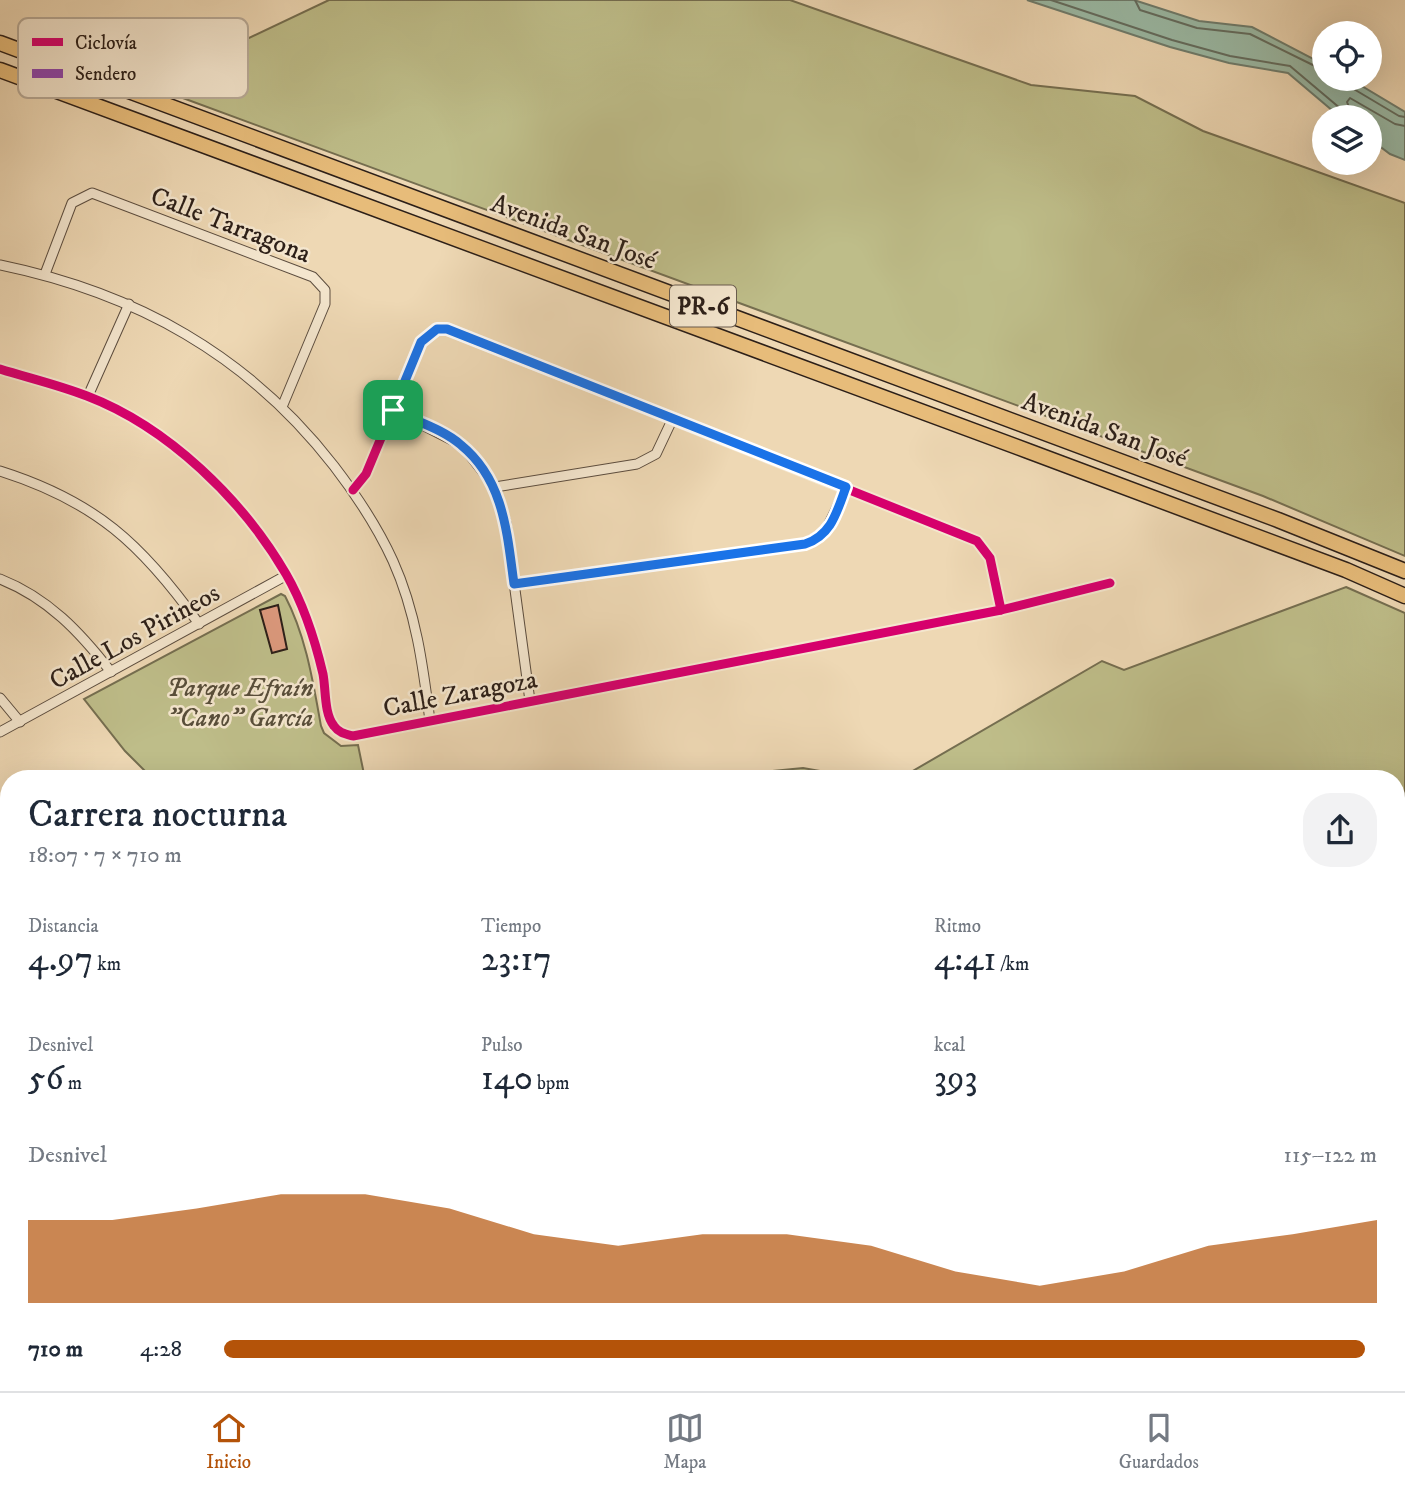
<!DOCTYPE html>
<html lang="es">
<head>
<meta charset="utf-8">
<style>
	body { margin:0; font-family:"IM FELL DW Pica",serif; background:#f2f2f3; color:#1f2937; height:100vh; display:flex; flex-direction:column; font-size:26px; white-space:nowrap }
	* { box-sizing:border-box; margin:0 }
	p { font-size:23px; color:#747a83 }
	.icon { flex:none; width:38px; height:38px; fill:none; stroke:currentColor; stroke-width:2; stroke-linecap:round; stroke-linejoin:round }
	.map { position:relative; flex:1; overflow:hidden }
	.drawer { position:absolute; left:0px; top:770px; width:1405px; height:621px; display:flex; flex-direction:column; background:#fff; border-radius:28px 28px 0 0; box-shadow:0 7px 28px #0002 }
	.drawer>* { flex:none }
	.buttons { position:absolute; left:1312px; top:21px; display:grid; gap:14px }
	.buttons a { display:grid; place-items:center; width:70px; height:70px; border-radius:50%; background:#fff; box-shadow:0 7px 28px #0002; font-size:35px }
	.pin { position:absolute; display:grid; place-items:center; width:60px; height:60px; color:#fff; margin:-30px; border-radius:14px; box-shadow:0 4px 10px #0006 }
	.round { display:grid; place-items:center; flex:none; width:74px; height:74px; border-radius:28px; background:#f2f2f3 }
	.summary { display:flex; align-items:center; justify-content:space-between; height:119px; padding:0 28px }
	h1 { font-size:38px; font-weight:600; line-height:52px }
	.figures { display:grid; grid-template-columns:repeat(3,1fr); gap:10px; height:119px; padding:7px 28px }
	.figures div { display:grid; align-content:center }
	.figures b { font-size:35px; font-weight:600 }
	.figures small { font-size:19px; font-weight:400 }
	.figures p { font-size:19px }
	.chart { height:196px; padding:14px 28px }
	.chart p { display:flex; justify-content:space-between }
	.chart svg { width:100%; height:126px; margin-top:7px; fill:#b45309; opacity:.7 }
	ul { padding:0 28px; list-style:none; font-size:23px }
	li { display:grid; grid-template-columns:112px 84px 1fr; align-items:center; height:52px }
	li i { height:18px; border-radius:9px; background:#b45309 }
	.dock { display:flex; justify-content:space-around; align-items:center; height:98px; border-top:2px solid #e0e1e3; background:#fff; font-size:19px; color:#747a83 }
	.dock a { display:grid; justify-items:center; gap:4px }
	.dock .selected { color:#b45309 }
	.map>svg:first-child { display:block }
	.green { fill:#bebd89; stroke:#756e50; stroke-width:2 }
	.water { fill:#9bbba7; stroke:#6f7d6e; stroke-width:2 }
	.lines { fill:none; stroke-linecap:round; stroke-linejoin:round }
	.shore { stroke:#646d60; stroke-width:2 }
	.building { fill:#dc997d; stroke:#2c1f18; stroke-width:2 }
	.minor-casing { stroke:#5c4d3f; stroke-width:11 }
	.primary-casing { stroke:#2c1f18; stroke-width:17 }
	.minor { stroke:#f4e6ce; stroke-width:9 }
	.primary { stroke:#e7bc7a; stroke-width:14 }
	.quiet { stroke:#8e44ad; stroke-width:7; stroke-dasharray:14 7; stroke-linecap:butt }
	.cycleway-casing { stroke:#f4e6ce; stroke-width:13 }
	.cycleway { stroke:#d6006c; stroke-width:9 }
	.route-casing { stroke:#fff; stroke-width:14 }
	.route { stroke:#1a73e8; stroke-width:9 }
	.labels { text-anchor:middle; stroke-width:5; stroke-linejoin:round; paint-order:stroke }
	.shield { fill:#f4e6ce; stroke:#685b4f; stroke-width:2 }
	.shield-label { font-size:24px; font-weight:bold; fill:#2c1f18 }
	.street-label { font-size:26px; fill:#2c1f18; stroke:#f4e6ce }
	.park-label { font-size:26px; font-style:italic; fill:#584e3a; stroke:#f4e6ce }
	.key { fill:#f4e6ce; stroke:#b8aa97; stroke-width:2 }
	.key-label { font-size:19px; fill:#2c1f18 }
</style>
</head>
<body>
<div class="map">
<svg width="1405" height="1391" viewBox="0 0 1405 1391">
	<rect width="100%" height="100%" fill="#eed8b4"/>
	<filter id="stains"><feTurbulence type="fractalNoise" baseFrequency=".00286" numOctaves="4"/><feColorMatrix values="0 0 0 0 .2 0 0 0 0 .09 0 0 0 0 .02 0 0 0 .5 -.17"/></filter>
	<radialGradient id="worn" r=".72"><stop offset=".6" stop-color="#630" stop-opacity="0"/><stop offset="1" stop-color="#630" stop-opacity=".3"/></radialGradient>
	<g class="green">
		<path d="M329 0H790L1031 85 1135 96 1203 131 1405 203V556L1263 496 172 94 146 80 173 74Z"/>
		<path d="M1346 587 1405 613V1391H0V838L9 837V1382H1396V779H899L1102 661 1124 670Z"/>
		<path d="M281 594 285 596C306 636 313 682 321 726L324 733 341 746 358 745 365 779H153L125 751 84 699Z"/>
		<path d="M803 768 865 779H688Z"/>
	</g>
	<path class="water" d="M1027 0H1134L1199 21 1252 27 1325 65V79H1350L1405 112V160L1390 154 1370 139V117H1340L1288 73 1229 63 1170 47Z"/>
	<g class="lines">
		<g class="shore">
			<path d="M1051 0 1172 40 1230 56 1290 66 1341 109 1344 117"/>
			<path d="M1135 0 1140 10 1197 28 1250 34 1325 71"/>
			<path d="M1348 79 1352 88 1399 116 1405 117"/>
			<path d="M1353 117 1347 102 1350 98 1395 124 1405 126"/>
		</g>
	</g>
	<path class="building" d="M278 605 287 649 272 653 260 610Z"/>
	<g class="lines">
		<g class="minor-casing">
			<g id="minor">
				<path d="M0 265C136 293 248 355 334 466 357 496 377 526 393 561 416 612 423 666 430 721"/>
				<path d="M45 274 72 203 92 193 313 277 325 290V304L282 407"/>
				<path d="M0 369C29 378 59 385 87 396 168 427 243 500 286 574 304 605 315 640 323 674 326 690 324 714 334 726 339 733 345 734 353 736L1001 610 1110 583"/>
				<path d="M88 396 129 304"/>
				<path d="M393 410 462 445 495 487 506 523 530 701"/>
				<path d="M0 471C95 501 142 544 199 624"/>
				<path d="M495 487 637 464 656 454 673 418"/>
				<path d="M353 490 366 474 421 342 437 329H447L977 541 990 558 1001 610"/>
				<path d="M0 579C48 598 80 632 111 672"/>
				<path d="M514 584 805 544 825 532 847 487"/>
				<path d="M0 698 20 722"/>
				<path d="M0 732 287 575"/>
			</g>
		</g>
		<g class="primary-casing">
			<g id="primary">
				<path d="M0 43 1278 520 1405 571"/>
				<path d="M0 70 1028 451 1346 570 1405 596"/>
			</g>
		</g>
		<use href="#minor" class="minor"/>
		<use href="#primary" class="primary"/>
		<g class="quiet">
			<path d="M0 1192 8 1185 9 1179"/>
			<path d="M587 1382 591 1391"/>
			<path d="M742 1382 750 1391"/>
			<path d="M1287 1382 1288 1391"/>
			<path d="M538 1391H539"/>
			<path d="M566 1391 568 1386 578 1382"/>
			<path d="M790 1391 793 1382"/>
			<path d="M806 1391 815 1382"/>
			<path d="M948 1391 952 1382"/>
			<path d="M977 1391 984 1382"/>
			<path d="M1110 1391 1118 1382"/>
			<path d="M1145 1391 1150 1382"/>
			<path d="M1319 1391 1321 1382"/>
		</g>
		<g class="cycleway-casing">
			<g id="cycleway">
				<path d="M0 369C29 378 59 385 87 396 168 427 243 500 286 574 304 605 315 640 323 674 326 690 324 714 334 726 339 733 345 734 353 736L1001 610 1110 583"/>
				<path d="M353 490 366 474 421 342 437 329H447L977 541 990 558 1001 610"/>
			</g>
		</g>
		<use href="#cycleway" class="cycleway"/>
	</g>
	<g class="lines">
		<g class="route-casing">
			<path id="route" d="M437 329H447L846 487C837 511 832 535 805 544L514 584C507 533 504 480 461 445 443 429 415 421 393 410L421 342Z"/>
		</g>
		<use href="#route" class="route"/>
	</g>
	<g class="labels">
		<rect class="shield" x="670" y="285.5" width="66" height="41" rx="5"/>
		<g class="shield-label">
			<text x="703" y="314">PR-6</text>
		</g>
		<g class="street-label">
			<text transform="translate(231 224) rotate(21)" y="9">Calle Tarragona</text>
			<text transform="translate(574 231) rotate(20)" y="9">Avenida San José</text>
			<text transform="translate(1105 429) rotate(20)" y="9">Avenida San José</text>
			<text transform="translate(134 636) rotate(-29)" y="9">Calle Los Pirineos</text>
			<text transform="translate(460 693) rotate(-11)" y="9">Calle Zaragoza</text>
		</g>
		<g class="park-label">
			<text x="240" y="696">Parque Efraín<tspan x="240" dy="30">"Cano" García</tspan></text>
		</g>
	</g>
	<rect x="18" y="18" width="230" height="80" rx="10" class="key"/>
	<rect x="32" y="38" width="31" height="8" fill="#d6006c"/>
	<rect x="32" y="69" width="31" height="9" fill="#8e44ad"/>
	<g class="key-label">
		<text x="75" y="49">Ciclovía</text>
		<text x="75" y="80">Sendero</text>
	</g>
	<rect width="100%" height="100%" filter="url(#stains)"/>
	<rect width="100%" height="100%" fill="url(#worn)"/>
</svg>
<div class="buttons">
<a><svg class="icon" aria-label="locate" viewBox="0 0 24 24"><circle cx="12" cy="12" r="6"/><path d="M12 2v4M12 18v4M2 12h4M18 12h4"/></svg></a>
<a><svg class="icon" aria-label="layers" viewBox="0 0 24 24"><path d="M12 4l9 5-9 5-9-5zM3 14l9 5 9-5"/></svg></a>
</div>
<div class="pin" style="left:393px;top:410px;background:#1e9e55"><svg class="icon" aria-label="arrive" viewBox="0 0 24 24"><path d="M6 21V4h12l-3 4 3 4H6"/></svg></div>
<section class="drawer">
<div class="summary"><div><h1>Carrera nocturna</h1><p>18:07 · 7 × 710 m</p></div><a class="round"><svg class="icon" aria-label="share" viewBox="0 0 24 24"><path d="M12 15V3M7 8l5-5 5 5M5 13v7h14v-7"/></svg></a></div>
<div class="figures">
<div><p>Distancia</p><b>4.97<small> km</small></b></div>
<div><p>Tiempo</p><b>23:17</b></div>
<div><p>Ritmo</p><b>4:41<small> /km</small></b></div>
</div>
<div class="figures">
<div><p>Desnivel</p><b>56<small> m</small></b></div>
<div><p>Pulso</p><b>140<small> bpm</small></b></div>
<div><p>kcal</p><b>393</b></div>
</div>
<div class="chart"><p><span>Desnivel</span>115–122 m</p>
<svg viewBox="0 0 160 44" preserveAspectRatio="none"><path d="M0 44V15L10 15L20 11L30 6L40 6L50 11L60 20L70 24L80 20L90 20L100 24L110 33L120 38L130 33L140 24L150 20L160 15V44z"/></svg>
</div>
<ul>
<li><b>710 m</b>4:28<i style="width:99%"></i></li>
</ul>
</section>
</div>
<nav class="dock">
<a class="selected"><svg class="icon" aria-label="home" viewBox="0 0 24 24"><path d="M3 11l9-7 9 7M6 9v11h12V9"/></svg>Inicio</a>
<a><svg class="icon" aria-label="map" viewBox="0 0 24 24"><path d="M3 6l6-2 6 2 6-2v14l-6 2-6-2-6 2zM9 4v14M15 6v14"/></svg>Mapa</a>
<a><svg class="icon" aria-label="saved" viewBox="0 0 24 24"><path d="M7 4h10v16l-5-4-5 4z"/></svg>Guardados</a>
</nav>
</body>
</html>
